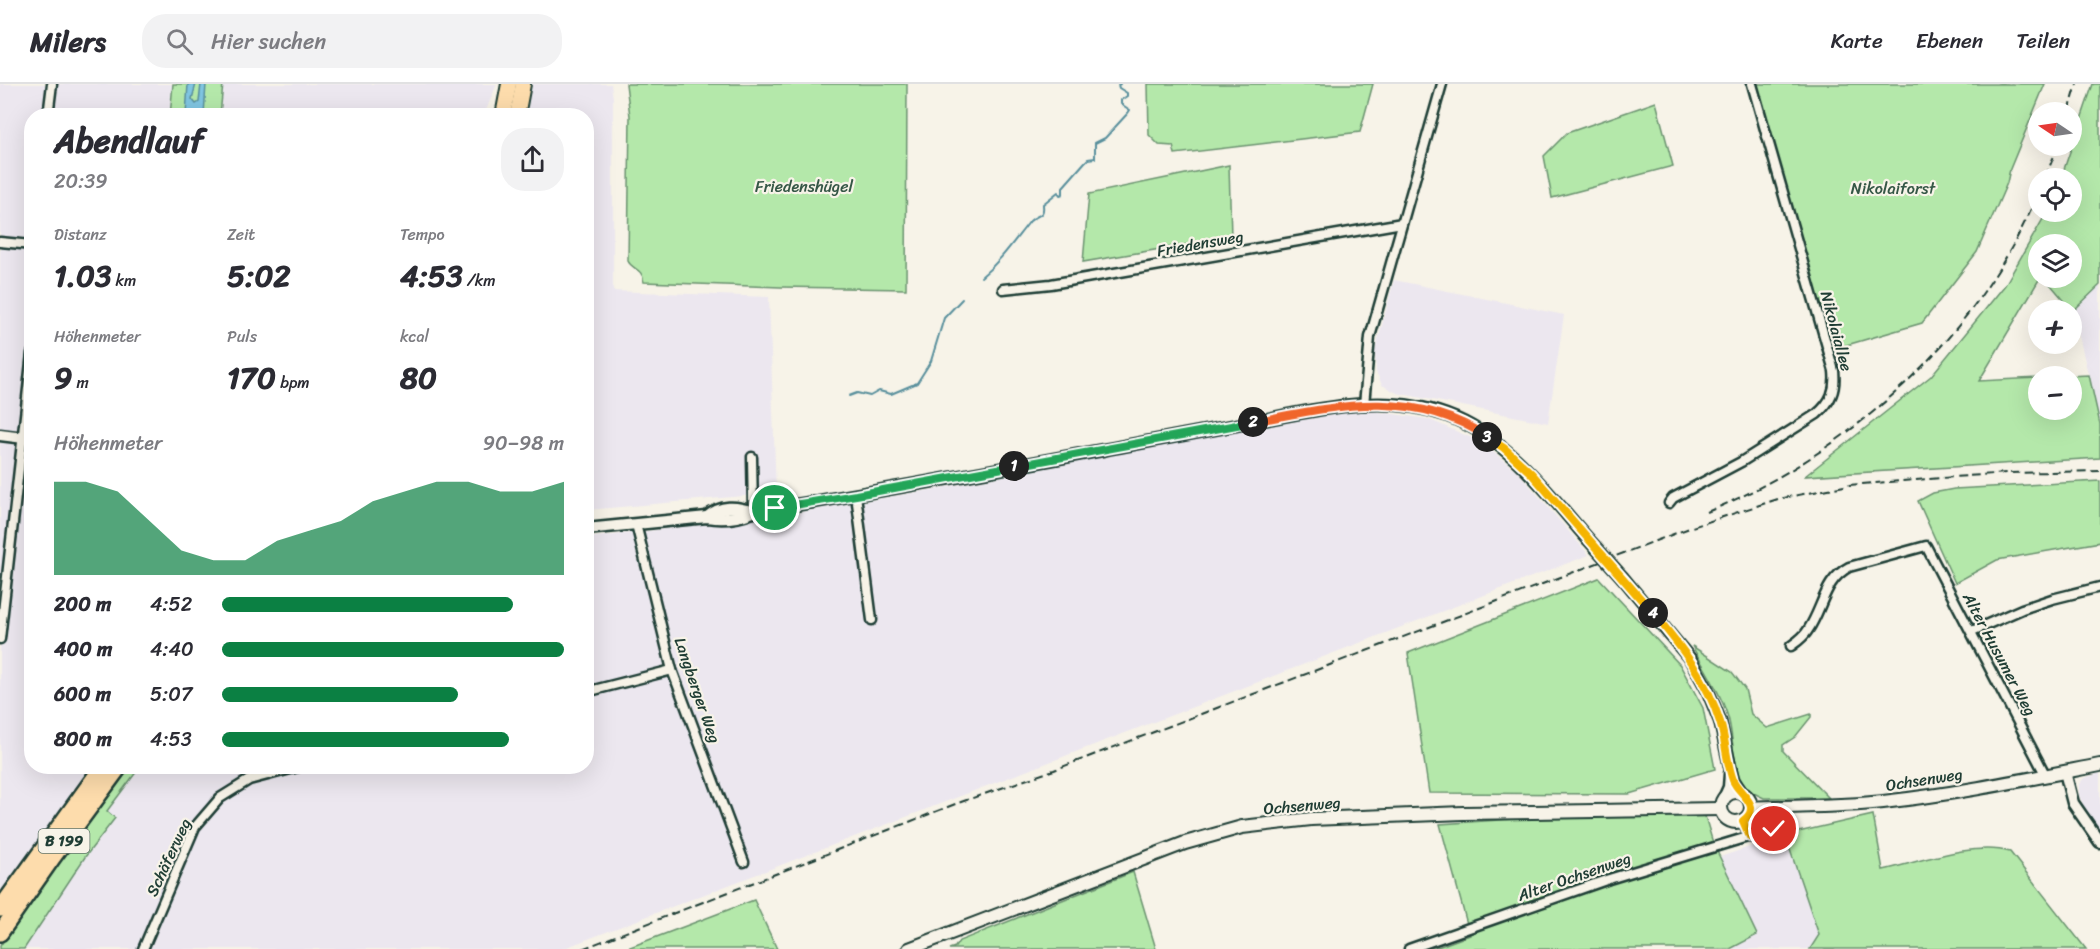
<!DOCTYPE html>
<html lang="de">
<head>
<meta charset="utf-8">
<style>
	body { margin:0; font-family:Sriracha,sans-serif; background:#f2f2f3; color:#2b2b33; height:100vh; display:flex; flex-direction:column; font-size:22px; white-space:nowrap }
	* { box-sizing:border-box; margin:0 }
	p { font-size:20px; color:#7c7c81 }
	.icon { flex:none; width:33px; height:33px; fill:none; stroke:currentColor; stroke-width:2; stroke-linecap:round; stroke-linejoin:round }
	.map { position:relative; flex:1; overflow:hidden }
	.sheet { position:absolute; left:24px; top:24px; width:570px; height:666px; display:flex; flex-direction:column; background:#fff; border-radius:24px; box-shadow:0 6px 24px #0002 }
	.sheet>* { flex:none }
	.needle { width:39px; rotate:283deg }
	.controls { position:absolute; left:2028px; top:18px; display:grid; gap:12px }
	.controls a { display:grid; place-items:center; width:54px; height:54px; border-radius:50%; background:#fff; box-shadow:0 6px 24px #0002; font-size:30px }
	.pin { position:absolute; display:grid; place-items:center; width:51px; height:51px; color:#fff; margin:-26px; border:3px solid #fff; border-radius:50%; box-shadow:0 2px 6px #0007 }
	.km { position:absolute; width:30px; height:30px; margin:-15px; border-radius:50%; background:#222; color:#fff; font-size:16px; line-height:30px; text-align:center }
	.round { display:grid; place-items:center; flex:none; width:63px; height:63px; border-radius:24px; background:#f2f2f3 }
	.headline { display:flex; align-items:center; justify-content:space-between; height:102px; padding:0 30px }
	h1 { font-size:33px; font-weight:700; line-height:45px }
	.metrics { display:grid; grid-template-columns:repeat(3,1fr); gap:9px; height:102px; padding:6px 30px }
	.metrics div { display:grid; align-content:center }
	.metrics b { font-size:30px; font-weight:700 }
	.metrics small { font-size:16px; font-weight:400 }
	.metrics p { font-size:16px }
	.chart { height:168px; padding:12px 30px }
	.chart p { display:flex; justify-content:space-between }
	.chart svg { width:100%; height:108px; margin-top:6px; fill:#0b8043; opacity:.7 }
	ul { padding:0 30px; list-style:none; font-size:20px }
	li { display:grid; grid-template-columns:96px 72px 1fr; align-items:center; height:45px }
	li i { height:15px; border-radius:8px; background:#0b8043 }
	header { display:flex; align-items:center; gap:36px; box-sizing:border-box; height:84px; padding:0 30px; background:#fff; border-bottom:2px solid #e1e1e2 }
	header strong { font-size:28px }
	nav { display:flex; gap:33px; margin-inline-start:auto; font-size:21px }
	.search { width:420px; height:54px; background:#f2f2f3; display:flex; align-items:center; gap:15px; box-sizing:border-box; padding:0 21px; border-radius:24px; color:#7c7c81; font-size:22px }
	.map>svg:first-child { display:block }
	.built { fill:#ece7ef }
	.green { fill:#b4e8aa; stroke:#6a926f; stroke-width:1.5 }
	.water { fill:#80c5e1; stroke:#598f9c; stroke-width:1.5 }
	.lines { fill:none; stroke-linecap:round; stroke-linejoin:round }
	.stream { stroke:#598f9c; stroke-width:2 }
	.minor-casing { stroke:#1f3d34; stroke-width:13 }
	.tertiary-casing { stroke:#1f3d34; stroke-width:15 }
	.secondary-casing { stroke:#1f3d34; stroke-width:16 }
	.primary-casing { stroke:#1f3d34; stroke-width:18 }
	.trunk-casing { stroke:#1f3d34; stroke-width:20 }
	.minor { stroke:#f7f3e8; stroke-width:8 }
	.tertiary { stroke:#f7f3e8; stroke-width:10 }
	.secondary { stroke:#f7f3e8; stroke-width:12 }
	.primary { stroke:#fddcac; stroke-width:14 }
	.trunk { stroke:#fddcac; stroke-width:15 }
	.rail { stroke:#1f3d34; stroke-width:2; stroke-dasharray:9 4.5; stroke-linecap:butt }
	.tertiary-bridge-casing { stroke:#1f3d34; stroke-width:15; stroke-linecap:butt }
	.tertiary-bridge { stroke:#f7f3e8; stroke-width:10 }
	.split-1-casing { stroke:#fff; stroke-width:12 }
	.split-2-casing { stroke:#fff; stroke-width:12 }
	.split-3-casing { stroke:#fff; stroke-width:12 }
	.split-4-casing { stroke:#fff; stroke-width:12 }
	.split-5-casing { stroke:#fff; stroke-width:12 }
	.split-1 { stroke:#22a559; stroke-width:8 }
	.split-2 { stroke:#22a559; stroke-width:8 }
	.split-3 { stroke:#f0652b; stroke-width:8 }
	.split-4 { stroke:#f5b400; stroke-width:8 }
	.split-5 { stroke:#f5b400; stroke-width:8 }
	.labels { text-anchor:middle; stroke-width:4.5; stroke-linejoin:round; paint-order:stroke }
	.shield { fill:#f7f3e8; stroke:#60746a; stroke-width:1.5 }
	.shield-label { font-size:15px; font-weight:bold; fill:#1f3d34 }
	.park-label { font-size:16px; fill:#355746; stroke:#f7f3e8 }
	.street-label { font-size:16px; fill:#1f3d34; stroke:#f7f3e8 }
</style>
</head>
<body>
<header>
<strong>Milers</strong>
<div class="search"><svg class="icon" aria-label="search" viewBox="0 0 24 24"><circle cx="10" cy="10" r="6"/><path d="M15 15l6 6"/></svg>Hier suchen</div>
<nav><a>Karte</a><a>Ebenen</a><a>Teilen</a></nav>
</header>
<div class="map">
<svg width="2100" height="865" viewBox="0 0 2100 865">
	<rect width="100%" height="100%" fill="#f7f3e8"/>
	<filter id="ink" filterUnits="userSpaceOnUse"><feTurbulence type="fractalNoise" baseFrequency=".0167" numOctaves="2"/><feDisplacementMap in="SourceGraphic" scale="12" xChannelSelector="R" yChannelSelector="G"/><feConvolveMatrix kernelMatrix="1 2 1 2 8 2 1 2 1" color-interpolation-filters="sRGB"/></filter>
	<g filter="url(#ink)">
		<g class="built">
			<path d="M0 0H173L170 31 32 32V682H586L587 454 778 432 935 405 1358 325 1428 335 1481 358 1518 388 1589 471 562 865H0Z"/>
			<path d="M223 0H497L484 31 220 32Z"/>
			<path d="M532 0H611L613 14V207L769 213 776 409 587 426 586 32H526Z"/>
			<path d="M1394 196 1564 231 1548 339 1397 309 1382 301 1376 288 1375 267Z"/>
			<path d="M2100 201V340L2073 227Z"/>
			<path d="M2100 689V750L2090 738 2079 711V700L2084 694Z"/>
			<path d="M1785 751 1820 851 1810 865H1730L1757 851 1720 773Z"/>
		</g>
		<g class="green">
			<path d="M173 0H223L220 31 170 32Z"/>
			<path d="M626 0H907L906 205 780 203 644 198C642 183 632 186 628 177L630 32Z"/>
			<path d="M1148 0H1373L1360 48 1175 70 1173 62 1159 61 1149 51Z"/>
			<path d="M1756 0H2045L2010 85 2007 99 1977 168 1922 239 1833 265Z"/>
			<path d="M2093 0H2100V201L2073 227 2045 194H2072V160H2038V194H2040L1979 297 2038 294V326H2072V292H2066L2089 291 2100 340V374L1805 392 1931 292 2005 201 2047 128H2072V94H2061Z"/>
			<path d="M1656 18 1673 82 1552 114 1544 72 1567 49Z"/>
			<path d="M1229 81 1231 153 1083 178 1089 110Z"/>
			<path d="M2100 397V458L1997 476 1955 499 1918 417 1933 409 1954 405Z"/>
			<path d="M1599 494 1680 581 1703 624 1715 685 1629 710 1429 709 1408 569Z"/>
			<path d="M1692 562 1732 588 1745 605 1751 630 1767 644 1811 630V633L1795 653 1783 661V667L1829 714H1764C1757 711 1750 708 1745 702 1732 686 1734 653 1728 633 1720 608 1705 585 1692 562Z"/>
			<path d="M130 683H140L107 727 115 734 85 773 24 865H0V862L78 751Z"/>
			<path d="M1704 729 1713 759 1757 851 1730 865H1432L1470 851 1440 740 1558 732Z"/>
			<path d="M1873 731 1883 786C1919 778 1975 757 2010 768L2086 865H1810L1819 851 1785 751Z"/>
			<path d="M1133 788 1156 865H949L955 863 959 857Z"/>
			<path d="M754 816 777 865H625Z"/>
		</g>
		<path class="water" d="M188 0H196L192 15 196 20 199 18 201 0H206L204 31H186Z"/>
		<g class="lines">
			<g class="stream">
				<path d="M981 193C1001 177 1014 157 1030 137 1034 133 1038 133 1042 129 1044 126 1043 124 1043 120L1058 108 1060 111 1063 110V103L1085 78 1088 75 1095 74V59L1105 54 1128 29 1130 26 1121 20V16L1127 12V9L1119 4 1118 1 1120 0"/>
				<path d="M849 312 857 309 870 312 879 307 891 310 917 299 931 277 944 234 962 215"/>
			</g>
			<g class="minor-casing">
				<g id="minor">
					<path d="M48 32 52 0"/>
					<path d="M0 158 32 161"/>
					<path d="M1003 205 1051 200 1402 139"/>
					<path d="M1364 321 1370 253 1442 0"/>
					<path d="M752 373 753 428"/>
					<path d="M856 411 872 536"/>
					<path d="M1669 419 1673 414 1741 378 1817 330C1831 318 1836 306 1834 287L1752 0"/>
					<path d="M636 440 672 586 744 778"/>
					<path d="M1972 547 2022 525 2052 515 2100 503"/>
					<path d="M0 555 32 269"/>
					<path d="M1791 562C1798 557 1804 553 1808 546 1823 524 1824 496 1849 483L1926 462 2046 692"/>
					<path d="M586 608 672 586"/>
					<path d="M1743 737 1750 753"/>
					<path d="M143 865 195 743 220 714 249 696 302 682"/>
					<path d="M1409 865 1609 795 1774 745"/>
				</g>
			</g>
			<g class="tertiary-casing">
				<g id="tertiary">
					<path d="M0 351 32 355"/>
					<path d="M707 433C721 421 736 422 753 428"/>
					<path d="M586 445 707 433C723 436 738 434 753 428 877 408 1000 385 1124 362 1167 354 1210 346 1253 338 1315 326 1385 308 1446 331 1507 353 1547 408 1588 455"/>
					<path d="M1623 494 1691 576 1707 605 1720 637 1733 696 1742 709"/>
					<path d="M2065 688 2073 719 2100 758"/>
					<path d="M1725 712 1729 703 1730 690"/>
				</g>
			</g>
			<g class="secondary-casing">
				<g id="secondary">
					<circle cx="1736" cy="723" r="15"/>
					<path d="M1751 724C1795 722 1839 723 1883 718 1956 710 2028 695 2100 681"/>
					<path d="M909 865 1185 759 1242 743 1311 735 1463 729 1720 725"/>
				</g>
			</g>
			<g class="primary-casing">
				<g id="primary">
					<path d="M503 32 509 0"/>
					<path d="M517 32 523 0"/>
				</g>
			</g>
			<g class="trunk-casing">
				<g id="trunk">
					<path d="M0 825 103 682"/>
					<path d="M0 849 53 773 120 682"/>
				</g>
			</g>
			<use href="#minor" class="minor"/>
			<use href="#tertiary" class="tertiary"/>
			<use href="#secondary" class="secondary"/>
			<use href="#primary" class="primary"/>
			<use href="#trunk" class="trunk"/>
			<g class="rail">
				<path d="M2069 28 2077 0"/>
				<path d="M2045 94 2058 62"/>
				<path d="M1707 428C1850 369 1978 254 2038 109"/>
				<path d="M582 865 958 719 1054 686 1692 443 1778 415 1849 401 2007 389 2100 387"/>
			</g>
			<g class="tertiary-bridge-casing">
				<path id="tertiary-bridge" d="M1588 455 1623 494"/>
			</g>
			<use href="#tertiary-bridge" class="tertiary-bridge"/>
		</g>
	</g>
	<g class="lines" filter="url(#ink)">
		<g class="split-1-casing">
			<path id="split-1" d="M775 424 856 411 1014 382"/>
		</g>
		<g class="split-2-casing">
			<path id="split-2" d="M1014 382 1253 338"/>
		</g>
		<g class="split-3-casing">
			<path id="split-3" d="M1253 338C1335 322 1412 303 1487 353"/>
		</g>
		<g class="split-4-casing">
			<path id="split-4" d="M1487 353 1504 364 1531 389 1653 529"/>
		</g>
		<g class="split-5-casing">
			<path id="split-5" d="M1653 529C1681 562 1707 596 1720 638 1726 657 1726 677 1733 696 1738 710 1764 721 1743 737L1750 753 1774 745"/>
		</g>
		<use href="#split-1" class="split-1"/>
		<use href="#split-2" class="split-2"/>
		<use href="#split-3" class="split-3"/>
		<use href="#split-4" class="split-4"/>
		<use href="#split-5" class="split-5"/>
	</g>
	<g class="labels">
		<rect class="shield" x="38.5" y="745" width="51" height="24" rx="4.5"/>
		<g class="shield-label">
			<text x="64" y="762">B 199</text>
		</g>
		<g class="park-label">
			<text x="804" y="108">Friedenshügel</text>
			<text x="1893" y="110">Nikolaiforst</text>
		</g>
		<g class="street-label">
			<text transform="translate(1200 159) rotate(-10)" y="6">Friedensweg</text>
			<text transform="translate(1837 247) rotate(75)" y="6">Nikolaiallee</text>
			<text transform="translate(2000 570) rotate(62)" y="6">Alter Husumer Weg</text>
			<text transform="translate(698 606) rotate(71)" y="6">Langberger Weg</text>
			<text transform="translate(1924 695) rotate(-9)" y="6">Ochsenweg</text>
			<text transform="translate(1302 721) rotate(-5)" y="6">Ochsenweg</text>
			<text transform="translate(168 773) rotate(-65)" y="6">Schäferweg</text>
			<text transform="translate(1574 792) rotate(-19)" y="6">Alter Ochsenweg</text>
		</g>
	</g>
</svg>
<div class="controls">
<a><svg class="needle" viewBox="-14 -14 28 28"><path d="M0-13l5 13h-10z" fill="#e53935"/><path d="M0 13l5-13h-10z" fill="#7c7c81"/></svg></a>
<a><svg class="icon" aria-label="locate" viewBox="0 0 24 24"><circle cx="12" cy="12" r="6"/><path d="M12 2v4M12 18v4M2 12h4M18 12h4"/></svg></a>
<a><svg class="icon" aria-label="layers" viewBox="0 0 24 24"><path d="M12 4l9 5-9 5-9-5zM3 14l9 5 9-5"/></svg></a>
<a>+</a>
<a>−</a>
</div>
<div class="pin" style="left:775px;top:424px;background:#1e9e55"><svg class="icon" aria-label="arrive" viewBox="0 0 24 24"><path d="M6 21V4h12l-3 4 3 4H6"/></svg></div>
<div class="pin" style="left:1774px;top:745px;background:#d93025"><svg class="icon" aria-label="check" viewBox="0 0 24 24"><path d="M5 12l5 5 9-10"/></svg></div>
<b class="km" style="left:1014px;top:382px">1</b>
<b class="km" style="left:1253px;top:338px">2</b>
<b class="km" style="left:1487px;top:353px">3</b>
<b class="km" style="left:1653px;top:529px">4</b>
<section class="sheet">
<div class="headline"><div><h1>Abendlauf</h1><p>20:39</p></div><a class="round"><svg class="icon" aria-label="share" viewBox="0 0 24 24"><path d="M12 15V3M7 8l5-5 5 5M5 13v7h14v-7"/></svg></a></div>
<div class="metrics">
<div><p>Distanz</p><b>1.03<small> km</small></b></div>
<div><p>Zeit</p><b>5:02</b></div>
<div><p>Tempo</p><b>4:53<small> /km</small></b></div>
</div>
<div class="metrics">
<div><p>Höhenmeter</p><b>9<small> m</small></b></div>
<div><p>Puls</p><b>170<small> bpm</small></b></div>
<div><p>kcal</p><b>80</b></div>
</div>
<div class="chart"><p><span>Höhenmeter</span>90–98 m</p>
<svg viewBox="0 0 160 44" preserveAspectRatio="none"><path d="M0 44V6L10 6L20 10L30 22L40 34L50 38L60 38L70 30L80 26L90 22L100 14L110 10L120 6L130 6L140 10L150 10L160 6V44z"/></svg>
</div>
<ul>
<li><b>200 m</b>4:52<i style="width:85%"></i></li>
<li><b>400 m</b>4:40<i style="width:100%"></i></li>
<li><b>600 m</b>5:07<i style="width:69%"></i></li>
<li><b>800 m</b>4:53<i style="width:84%"></i></li>
</ul>
</section>
</div>
</body>
</html>
